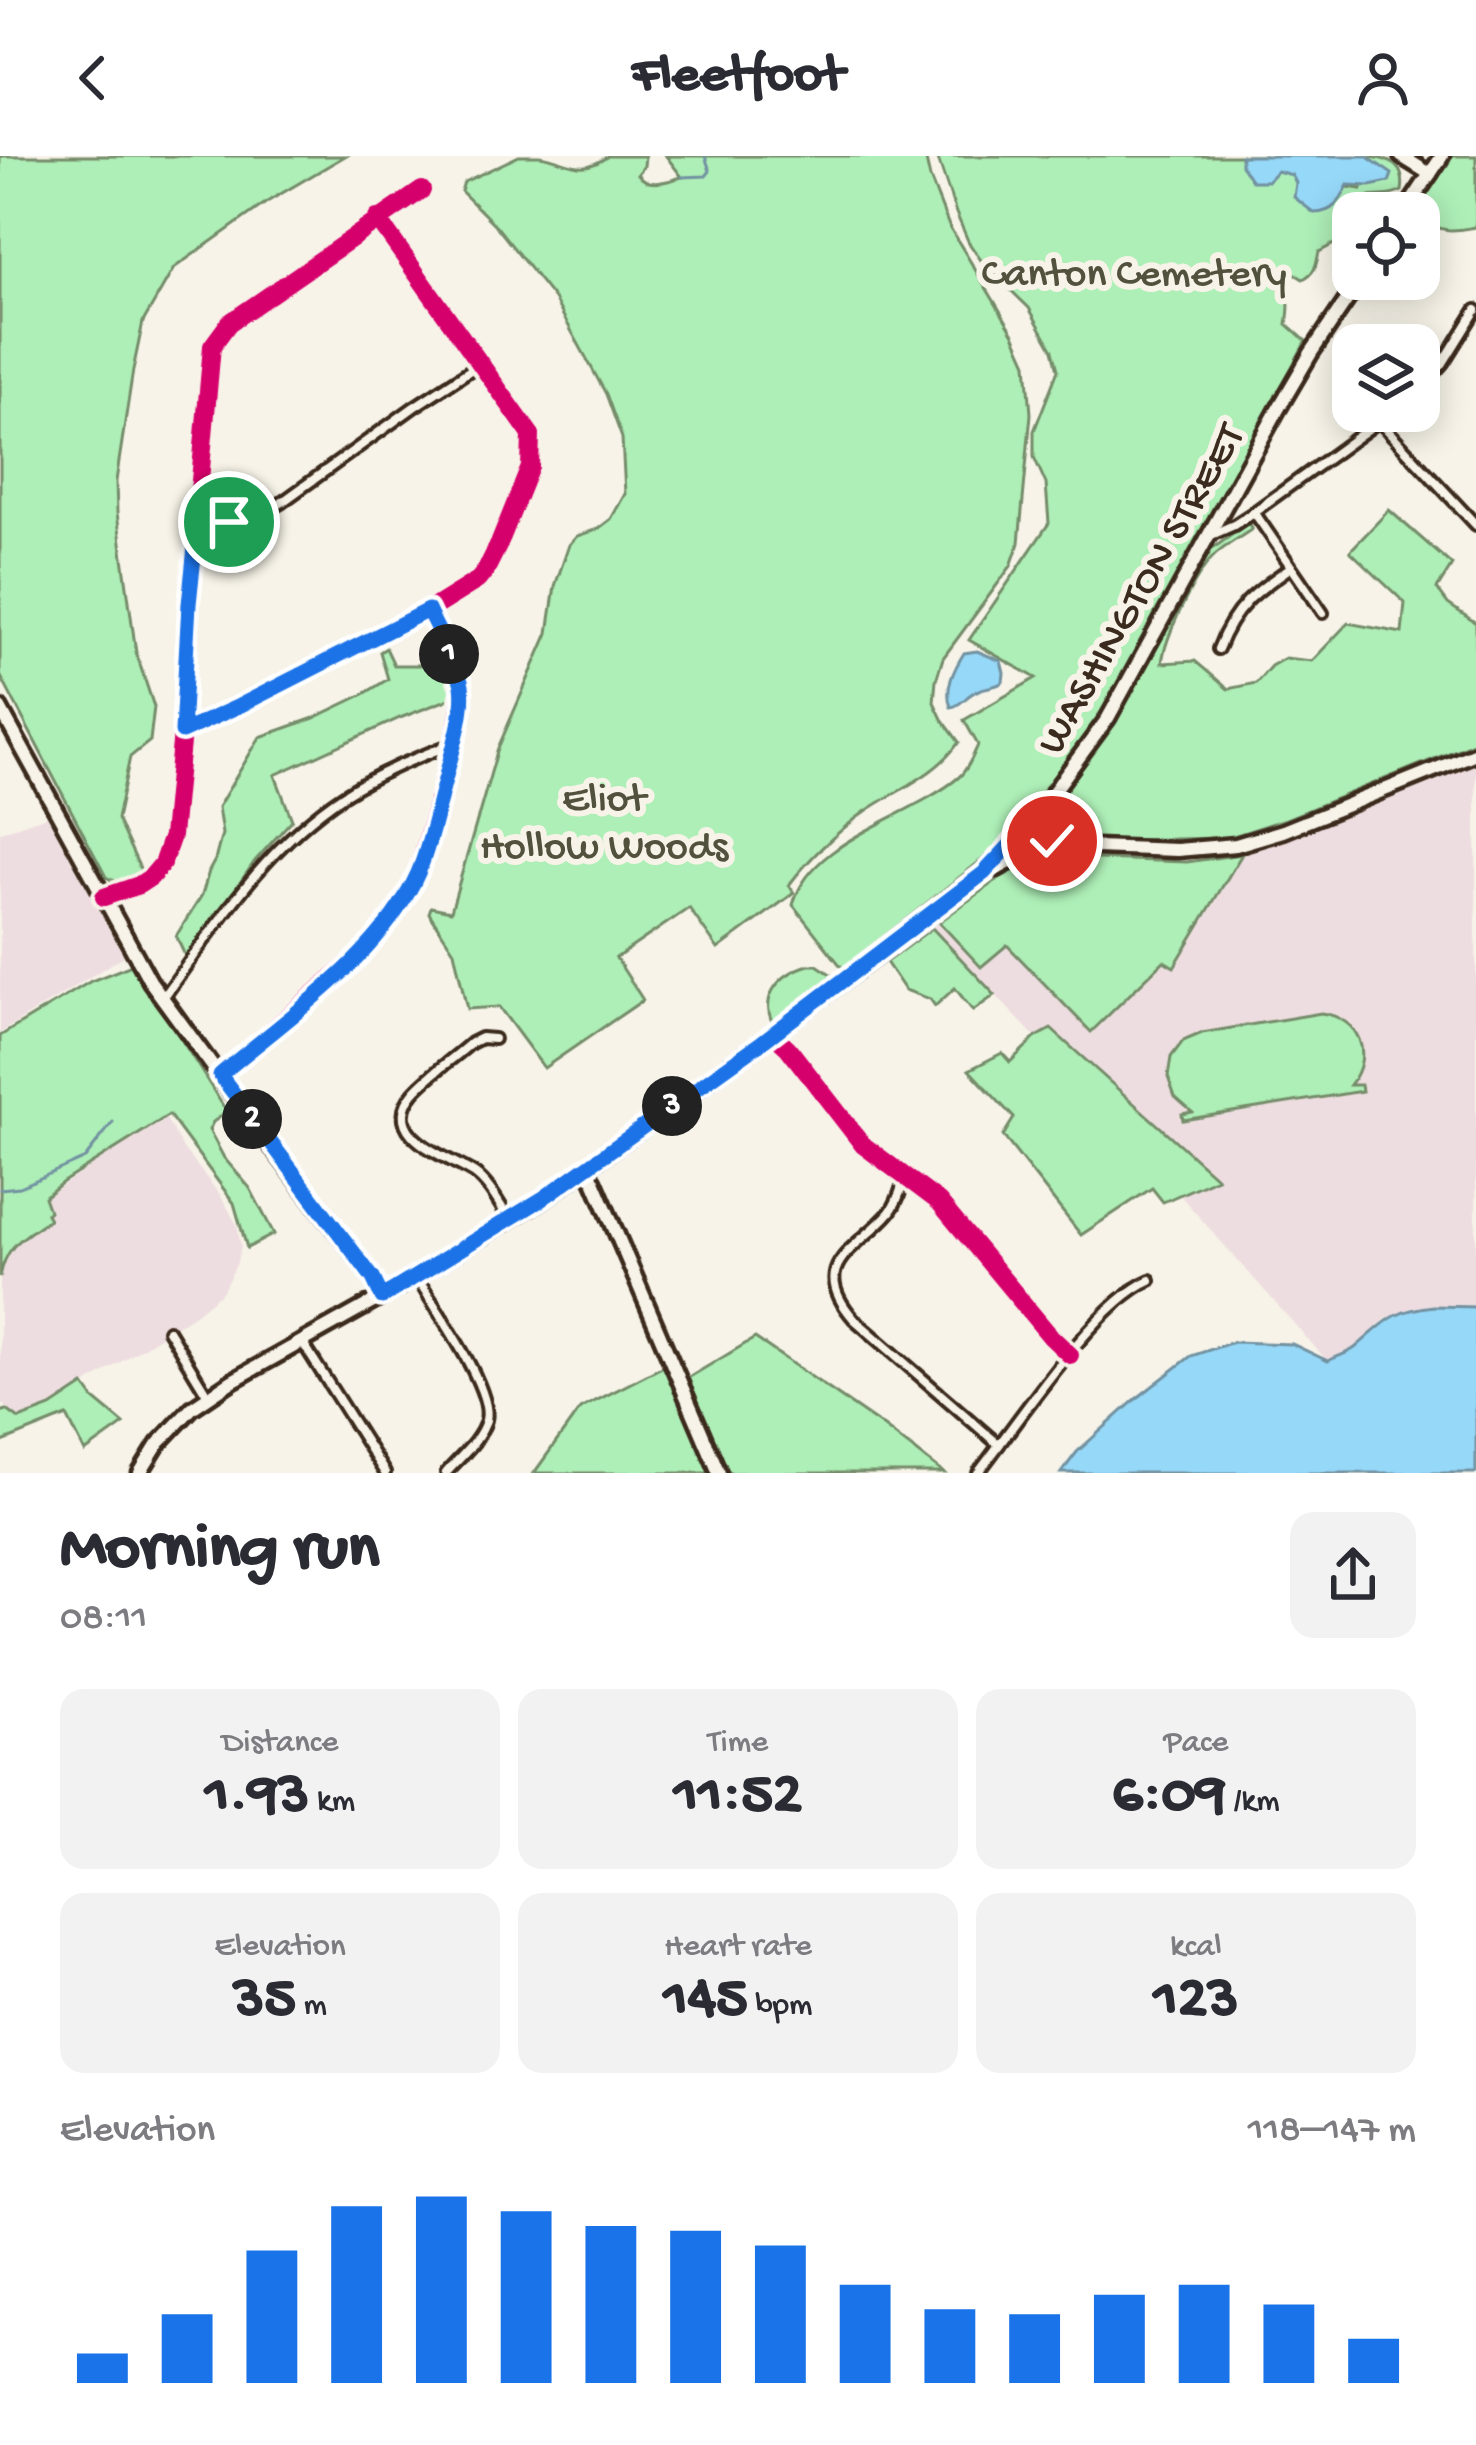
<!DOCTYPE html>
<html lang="en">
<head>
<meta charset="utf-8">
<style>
	body { margin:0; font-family:"Gochi Hand",sans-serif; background:#f2f2f3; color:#2b2b33; height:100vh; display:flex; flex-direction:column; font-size:45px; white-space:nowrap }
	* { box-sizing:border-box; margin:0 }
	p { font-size:39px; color:#7c7c81 }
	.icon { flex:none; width:66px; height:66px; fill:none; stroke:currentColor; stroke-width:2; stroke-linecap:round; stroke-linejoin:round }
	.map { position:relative; height:1317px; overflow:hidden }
	.sheet { display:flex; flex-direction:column; background:#fff; flex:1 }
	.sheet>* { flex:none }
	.controls { position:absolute; left:1332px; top:36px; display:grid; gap:24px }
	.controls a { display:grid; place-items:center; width:108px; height:108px; border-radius:24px; background:#fff; box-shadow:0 6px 30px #0003; font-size:60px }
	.pin { position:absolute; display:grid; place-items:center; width:102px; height:102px; color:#fff; margin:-51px; border:6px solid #fff; border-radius:50%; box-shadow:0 3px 12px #0007 }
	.km { position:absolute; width:60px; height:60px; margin:-30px; border-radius:50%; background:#222; color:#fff; font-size:33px; line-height:60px; text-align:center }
	.round { display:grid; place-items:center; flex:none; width:126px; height:126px; border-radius:24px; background:#f2f2f3 }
	.summary { display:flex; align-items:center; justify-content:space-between; height:204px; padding:0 60px }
	h1 { font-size:66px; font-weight:800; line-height:90px }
	.figures { display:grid; grid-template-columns:repeat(3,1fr); gap:18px; height:204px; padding:12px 60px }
	.figures div { display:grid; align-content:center; border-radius:24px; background:#f2f2f3; text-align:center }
	.figures b { font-size:60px; font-weight:800 }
	.figures small { font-size:33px; font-weight:400 }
	.figures p { font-size:33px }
	.chart { height:336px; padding:24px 60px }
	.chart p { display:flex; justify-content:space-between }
	.chart svg { width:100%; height:216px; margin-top:12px; stroke:#1a73e8; stroke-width:6 }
	header { display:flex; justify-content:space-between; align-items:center; height:156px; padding:0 60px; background:#fff; font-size:54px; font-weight:800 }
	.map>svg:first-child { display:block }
	.built { fill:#eedde0 }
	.green { fill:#aeefb7; stroke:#748c6a; stroke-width:3 }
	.water { fill:#96d8f8; stroke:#7292a1; stroke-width:3 }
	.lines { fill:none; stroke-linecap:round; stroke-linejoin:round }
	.stream { stroke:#7292a1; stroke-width:3 }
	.street-casing { stroke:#3b2a1e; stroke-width:16 }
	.secondary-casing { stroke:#3b2a1e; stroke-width:21 }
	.street { stroke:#f7f3e8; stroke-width:8 }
	.secondary { stroke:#f7f3e8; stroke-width:12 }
	.cycleway-casing { stroke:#f7f3e8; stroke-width:26 }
	.cycleway { stroke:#d6006c; stroke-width:18 }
	.route-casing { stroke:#fff; stroke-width:24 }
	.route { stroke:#1a73e8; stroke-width:15 }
	.labels { text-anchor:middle; stroke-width:12; stroke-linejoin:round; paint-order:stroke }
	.park-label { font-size:42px; fill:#52513d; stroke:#f7f3e8 }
	.street-label { font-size:42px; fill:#3b2a1e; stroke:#f7f3e8 }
</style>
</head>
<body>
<header><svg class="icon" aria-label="back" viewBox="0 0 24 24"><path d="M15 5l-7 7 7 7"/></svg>Fleetfoot<svg class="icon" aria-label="person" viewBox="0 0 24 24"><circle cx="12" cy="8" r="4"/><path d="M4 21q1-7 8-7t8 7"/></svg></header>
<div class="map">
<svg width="1476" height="1317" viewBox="0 0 1476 1317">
	<rect width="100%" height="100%" fill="#f7f3e8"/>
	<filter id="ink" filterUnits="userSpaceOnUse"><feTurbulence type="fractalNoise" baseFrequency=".00833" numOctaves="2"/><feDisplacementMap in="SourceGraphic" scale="24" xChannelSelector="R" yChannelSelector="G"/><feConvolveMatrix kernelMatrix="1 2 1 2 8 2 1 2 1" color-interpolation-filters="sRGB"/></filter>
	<g filter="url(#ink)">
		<g class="built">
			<path d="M1476 604V1151L1433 1150 1387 1162 1349 1196 1328 1206 1105 955 932 772 939 766 981 810 1006 789 1092 875 1165 805 1175 810 1242 698Z"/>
			<path d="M47 660 124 800 0 877V676Z"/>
			<path d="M165 961 182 991 221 1040 237 1069 241 1091 236 1109 222 1136 195 1158 51 1251 19 1263 0 1246V1121L3 1102 12 1089 49 1064 43 1042Z"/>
		</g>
		<g class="green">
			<path d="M0 0H345L267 46 174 112 143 166 133 214 116 325 117 357 136 497 154 551 150 585 130 601 117 663 142 717C130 724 119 729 106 721L0 519Z"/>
			<path d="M519 0C526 0 533 0 540 0 568 4 580 21 608 0H645L644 10 638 18C649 33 666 25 682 21L666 0H925L930 22 949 70 1014 178 1027 207 1031 258 1019 387 1011 410 943 502 936 524 934 546 942 563 959 586C937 619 898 633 866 655 837 676 810 701 789 729L794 737 718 793 689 752 616 802 643 844 544 912 499 851 467 853 454 795 429 757 431 751 451 755 498 592 548 477 555 430 569 389 577 380 598 373 611 363 625 338 622 282 606 238 554 143 497 71 461 35 464 26Z"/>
			<path d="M937 0H1265L1334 23 1348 31 1361 33 1365 23 1364 6 1371 1C1392 3 1406 12 1402 35 1379 47 1374 30 1349 55L1347 81 1319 96C1316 109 1316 116 1303 123L1287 113 1281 115 1275 123C1284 147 1293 133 1287 168L1306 185 1127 513C1090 577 1045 643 993 695L843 813 793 749C810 683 911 662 959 621 968 613 973 600 978 589L964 564 1036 522 969 484 1049 367 1046 328 1034 301V275L1058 214 1053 194 1029 152 983 107 969 87 956 57Z"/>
			<path d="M1451 0H1476V71C1449 76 1442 76 1419 62V57L1415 55Z"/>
			<path d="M1389 354 1452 409 1437 433 1448 448 1476 467V586L1286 663 1227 682 1119 684H1084L1051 678 1044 668 1045 660 1078 618 1148 505 1208 396 1248 367 1252 373C1240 382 1223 390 1212 402 1194 421 1165 481 1162 507L1195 505 1228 533 1256 527 1271 510 1285 502 1312 505 1348 467 1402 477 1405 447 1350 395Z"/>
			<path d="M433 483 455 541 400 562 275 619 292 664 255 705 187 804 176 780 202 739 209 715 215 704 222 678 218 651 260 581 314 562 364 538 388 523 380 496 386 492 394 509H423L434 505 427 486Z"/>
			<path d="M1242 698 1174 811 1164 805 1091 876 1007 789 981 811 939 766 1017 709 1037 701 1187 706Z"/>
			<path d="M932 772 995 839 973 855 955 832 935 850 930 843 905 834 886 806Z"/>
			<path d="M134 808 227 956 213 966 209 974 224 1002 250 1032 274 1078 247 1092 234 1047 169 959 63 1026 44 1041 49 1055 46 1058 49 1063C23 1082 6 1088 0 1121V880L91 825Z"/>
			<path d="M809 809H817L835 821 773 868C759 839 781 817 809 809Z"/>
			<path d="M1321 857C1360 862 1374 899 1350 929H1361L1362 935 1183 964 1182 958 1192 956 1175 941 1168 921 1171 901 1183 885 1202 877Z"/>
			<path d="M1051 873 1217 1022 1163 1046 1152 1032 1081 1079 1003 980 1014 962 969 914 1002 897 1010 906 1035 882Z"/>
			<path d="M755 1182 884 1271 944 1317H729L688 1222Z"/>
			<path d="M664 1210 710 1317H534L580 1253Z"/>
			<path d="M84 1229 94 1243 124 1268 85 1296 67 1260 0 1287V1256L7 1254 19 1263 51 1251Z"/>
		</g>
		<g class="water">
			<path d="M1241 0H1366L1392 18 1389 26 1370 30 1348 29C1341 44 1334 57 1314 57L1294 41 1296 27 1292 19 1277 15 1267 25H1252L1241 9Z"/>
			<path d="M977 495 1001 505 1004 517 1003 526C994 532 988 530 979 534 966 538 962 550 951 551 944 533 954 513 964 497Z"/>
			<path d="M1433 1150 1476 1151V1317H1061L1077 1296 1136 1243 1191 1200 1233 1186 1292 1188 1328 1205C1337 1200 1347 1198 1355 1192 1386 1166 1390 1155 1433 1150Z"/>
		</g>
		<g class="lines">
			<g class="stream">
				<path d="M682 21 706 20 710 15 705 0"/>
				<path d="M0 1033 20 1031 85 1002 113 966"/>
			</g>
			<g class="street-casing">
				<g id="street">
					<path d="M1419 234 1443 207 1476 154"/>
					<path d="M1379 265 1476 369"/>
					<path d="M1254 356 1323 457"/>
					<path d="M198 362 229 366 256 361 281 347 414 251 481 207"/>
					<path d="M1209 380 1234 369 1254 356 1393 255"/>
					<path d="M1218 493C1234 451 1255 436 1291 411"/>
					<path d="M182 576 239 550 428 455 478 424 486 414 499 388 530 311 531 279 377 62"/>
					<path d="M104 741 139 729 151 721 162 708 172 680 182 576 189 448 212 190 229 167 422 34"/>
					<path d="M163 842C217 768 266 690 344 639 378 617 416 602 454 587"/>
					<path d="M773 878 788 892 863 989 939 1046 1051 1181 1070 1199"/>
					<path d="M494 883 481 882 471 887C453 903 430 918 414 936 377 980 450 1001 475 1018 490 1029 499 1048 509 1063"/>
					<path d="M220 919 371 789 404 742 417 719 454 587 463 533 428 455"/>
					<path d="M905 1021C901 1033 898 1046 890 1056 859 1093 805 1107 854 1163L999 1289"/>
					<path d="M416 1120C433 1149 494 1234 486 1264 481 1284 459 1302 446 1317"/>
					<path d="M168 1174 208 1240"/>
					<path d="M303 1187 385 1317"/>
					<path d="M978 1317C1017 1267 1096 1147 1150 1124"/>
				</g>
			</g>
			<g class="secondary-casing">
				<g id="secondary">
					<path d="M1401 0 1430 18"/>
					<path d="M1404 57 1442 0"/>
					<path d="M0 552 150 825 259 974 373 1122 382 1141"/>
					<path d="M1029 669 1052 685 1068 690 1177 694 1236 689 1283 675 1476 597"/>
					<path d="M997 713 1032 694 1061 690"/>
					<path d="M586 1012 594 1025 719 1317"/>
					<path d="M140 1317 158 1288 192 1252 232 1225 382 1141 542 1044 762 886 911 774 1000 703 1029 669 1108 562 1277 255 1311 197 1361 123"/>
				</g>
			</g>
			<use href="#street" class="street"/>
			<use href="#secondary" class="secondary"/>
			<g class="cycleway-casing">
				<g id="cycleway">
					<path d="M182 576 239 550 428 455 478 424 486 414 499 388 530 311 531 279 377 62"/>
					<path d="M104 741 139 729 151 721 162 708 172 680 182 576 189 448 212 190 229 167 422 34"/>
					<path d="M773 878 788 892 863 989 939 1046 1051 1181 1070 1199"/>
					<path d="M220 919 371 789 404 742 417 719 454 587 463 533 428 455"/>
				</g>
			</g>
			<use href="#cycleway" class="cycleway"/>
		</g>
	</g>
	<g class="lines" filter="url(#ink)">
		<g class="route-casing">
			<path id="route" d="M229 366 198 362 189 448 182 576 239 550 428 454C437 474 459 511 462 530 466 555 452 595 446 620 437 652 431 687 418 717 382 799 287 862 220 919L373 1122 382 1141 542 1043 762 886 984 717 1029 669 1052 685"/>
		</g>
		<use href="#route" class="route"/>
	</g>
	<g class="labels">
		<g class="park-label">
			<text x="1134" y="128">Canton Cemetery</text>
			<text x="604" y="653">Eliot<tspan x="604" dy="48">Hollow Woods</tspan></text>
		</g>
		<g class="street-label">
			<text transform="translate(1137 431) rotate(-60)" y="15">WASHINGTON STREET</text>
		</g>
	</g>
</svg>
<div class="controls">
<a><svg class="icon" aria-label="locate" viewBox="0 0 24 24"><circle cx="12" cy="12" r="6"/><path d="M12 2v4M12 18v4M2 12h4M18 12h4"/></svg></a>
<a><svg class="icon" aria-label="layers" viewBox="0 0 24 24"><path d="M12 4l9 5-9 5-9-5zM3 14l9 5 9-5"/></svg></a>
</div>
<div class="pin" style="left:229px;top:366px;background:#1e9e55"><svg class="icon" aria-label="arrive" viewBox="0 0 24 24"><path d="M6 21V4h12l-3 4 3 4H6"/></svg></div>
<div class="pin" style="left:1052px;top:685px;background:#d93025"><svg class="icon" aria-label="check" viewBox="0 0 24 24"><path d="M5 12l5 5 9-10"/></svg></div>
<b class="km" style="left:449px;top:498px">1</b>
<b class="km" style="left:252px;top:963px">2</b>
<b class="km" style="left:672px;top:950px">3</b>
</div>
<section class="sheet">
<div class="summary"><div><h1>Morning run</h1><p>08:11</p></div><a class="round"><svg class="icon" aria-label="share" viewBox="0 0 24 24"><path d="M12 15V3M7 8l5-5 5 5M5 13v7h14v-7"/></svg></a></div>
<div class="figures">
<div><p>Distance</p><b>1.93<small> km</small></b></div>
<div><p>Time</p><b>11:52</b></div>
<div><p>Pace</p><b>6:09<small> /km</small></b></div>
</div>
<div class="figures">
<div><p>Elevation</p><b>35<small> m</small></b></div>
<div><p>Heart rate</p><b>145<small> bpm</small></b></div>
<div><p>kcal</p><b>123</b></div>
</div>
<div class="chart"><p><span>Elevation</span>118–147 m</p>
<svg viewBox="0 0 160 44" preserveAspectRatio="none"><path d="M5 44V38M15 44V30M25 44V17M35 44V8M45 44V6M55 44V9M65 44V12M75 44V13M85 44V16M95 44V24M105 44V29M115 44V30M125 44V26M135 44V24M145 44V28M155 44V35"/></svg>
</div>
</section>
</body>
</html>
